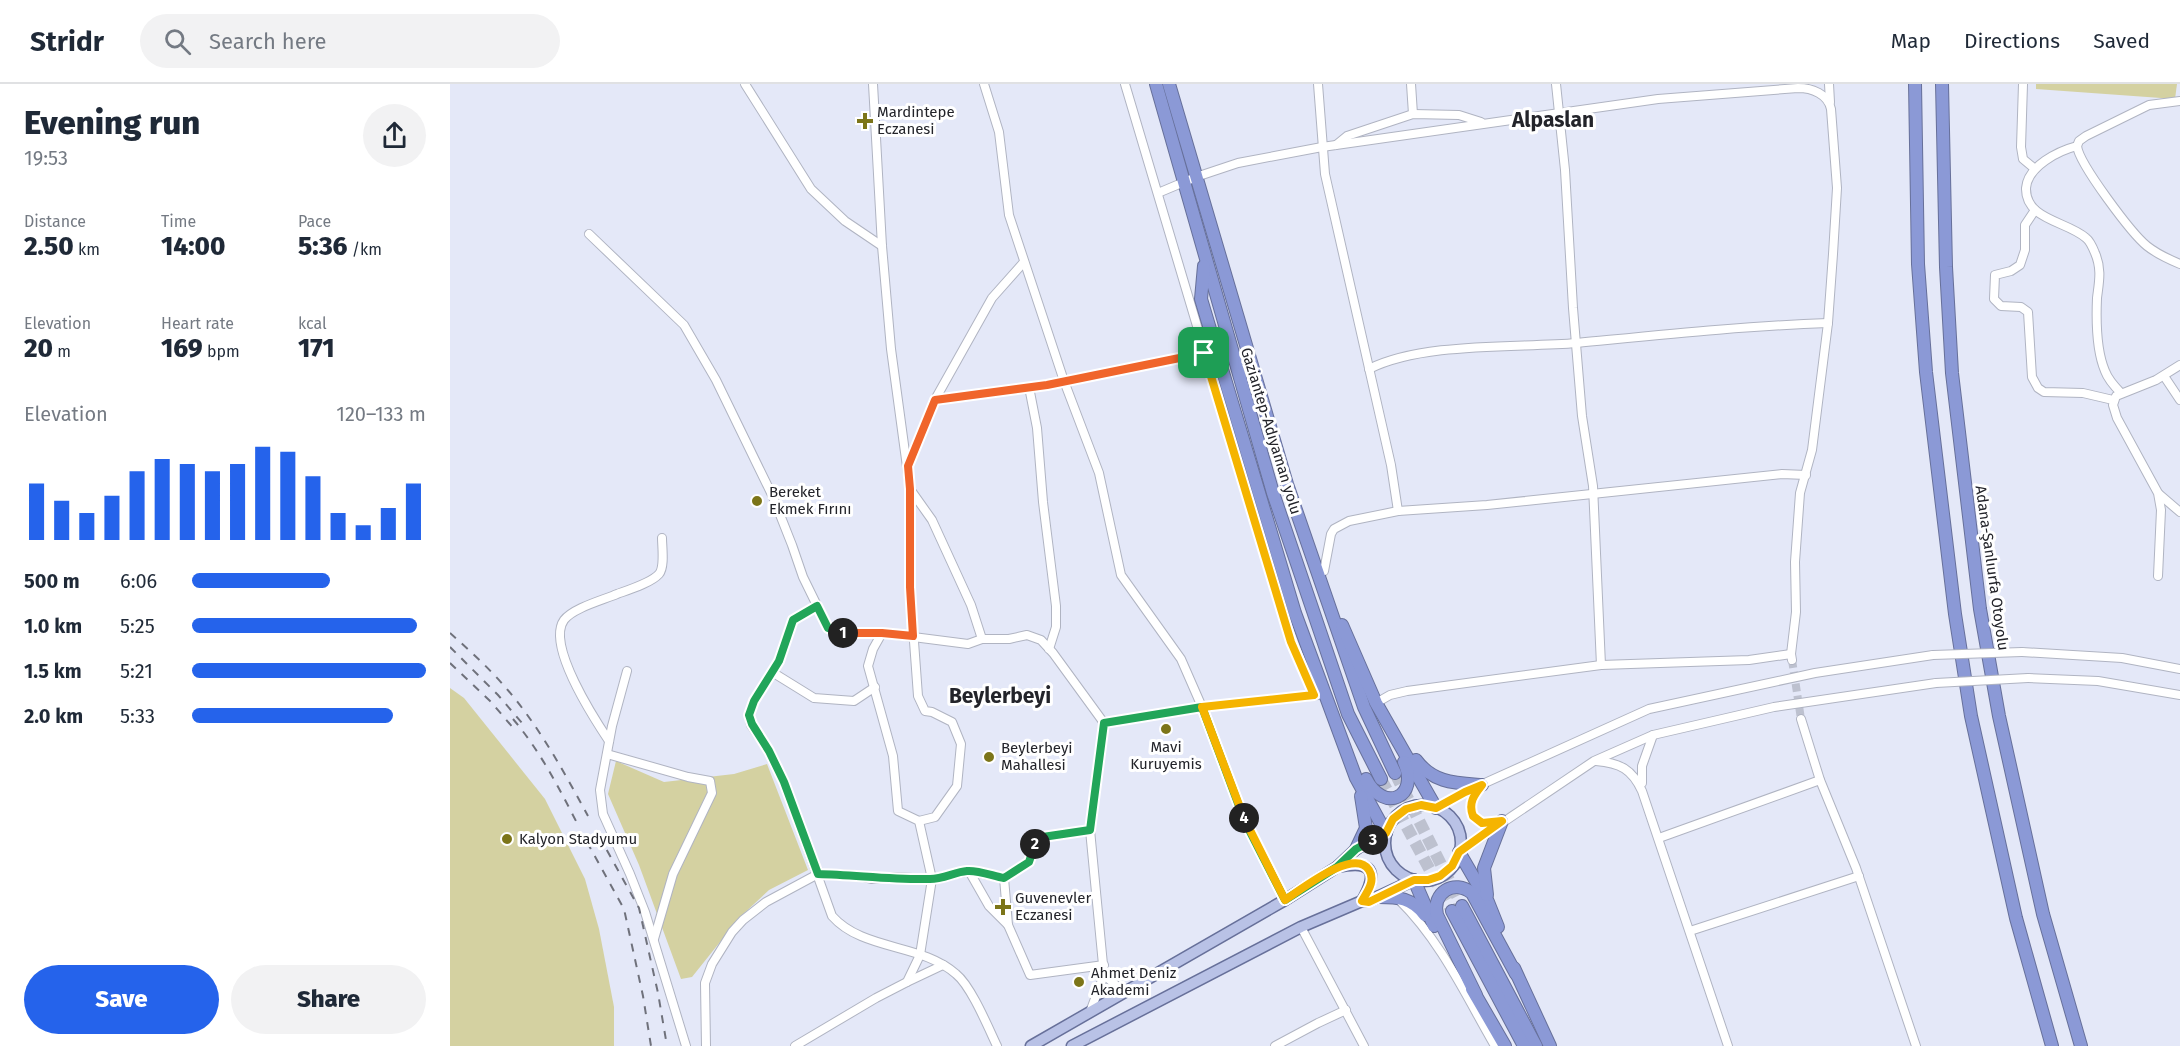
<!DOCTYPE html>
<html lang="en">
<head>
<meta charset="utf-8">
<style>
	body { margin:0; font-family:"Fira Sans",sans-serif; background:#f2f2f3; color:#1f2937; height:100vh; display:flex; flex-direction:column; font-size:22px; white-space:nowrap }
	* { box-sizing:border-box; margin:0 }
	p { font-size:20px; color:#747a83 }
	.icon { flex:none; width:33px; height:33px; fill:none; stroke:currentColor; stroke-width:2; stroke-linecap:round; stroke-linejoin:round }
	.map { position:relative; flex:1; overflow:hidden }
	.panel { display:flex; flex-direction:column; background:#fff; width:450px }
	.panel>* { flex:none }
	.pin { position:absolute; display:grid; place-items:center; width:51px; height:51px; color:#fff; margin:-26px; border-radius:12px; box-shadow:0 3px 9px #0006 }
	.km { position:absolute; width:30px; height:30px; margin:-15px; border-radius:50%; background:#222; color:#fff; font-size:16px; line-height:30px; text-align:center }
	.round { display:grid; place-items:center; flex:none; width:63px; height:63px; border-radius:32px; background:#f2f2f3 }
	.head { display:flex; align-items:center; justify-content:space-between; height:102px; padding:0 24px }
	h1 { font-size:33px; font-weight:800; line-height:45px }
	.figures { display:grid; grid-template-columns:repeat(3,1fr); gap:9px; height:102px; padding:6px 24px }
	.figures div { display:grid; align-content:center }
	.figures b { font-size:26px; font-weight:800 }
	.figures small { font-size:16px; font-weight:400 }
	.figures p { font-size:16px }
	.chart { height:168px; padding:12px 24px }
	.chart p { display:flex; justify-content:space-between }
	.chart svg { width:100%; height:108px; margin-top:6px; stroke:#2563eb; stroke-width:6 }
	.button { display:flex; gap:12px; margin-top:auto; padding:12px 24px }
	.button a { flex:1; height:69px; border-radius:36px; background:#2563eb; color:#fff; font-size:24px; font-weight:800; line-height:69px; text-align:center }
	.button a+a { background:#f2f2f3; color:#1f2937 }
	ul { padding:0 24px; list-style:none; font-size:20px }
	li { display:grid; grid-template-columns:96px 72px 1fr; align-items:center; height:45px }
	li i { height:15px; border-radius:8px; background:#2563eb }
	header { display:flex; align-items:center; gap:36px; box-sizing:border-box; height:84px; padding:0 30px; background:#fff; border-bottom:2px solid #e0e1e3 }
	header strong { font-size:28px }
	nav { display:flex; gap:33px; margin-inline-start:auto; font-size:21px }
	.search { width:420px; height:54px; background:#f2f2f3; display:flex; align-items:center; gap:15px; box-sizing:border-box; padding:0 21px; border-radius:33px; color:#747a83; font-size:22px }
	main { display:flex; flex:1; min-height:0 }
	.map>svg:first-child { display:block }
	.green { fill:#d4d1a1 }
	.lines { fill:none; stroke-linecap:round; stroke-linejoin:round }
	.minor-tunnel { stroke:#bdc1cf; stroke-width:8; stroke-dasharray:8 4; stroke-linecap:butt }
	.highway-tunnel { stroke:#bdc1cf; stroke-width:12; stroke-dasharray:12 6; stroke-linecap:butt }
	.minor-casing { stroke:#b0b4c2; stroke-width:10 }
	.major-casing { stroke:#67709a; stroke-width:13 }
	.highway-casing { stroke:#67709a; stroke-width:14 }
	.minor { stroke:#fff; stroke-width:8 }
	.major { stroke:#b9c2e6; stroke-width:10 }
	.highway { stroke:#8b99d6; stroke-width:12 }
	.rail { stroke:#6f717b; stroke-width:2; stroke-dasharray:8 8; stroke-linecap:butt }
	.minor-bridge-casing { stroke:#b0b4c2; stroke-width:10; stroke-linecap:butt }
	.minor-bridge { stroke:#fff; stroke-width:8 }
	.split-1-casing { stroke:#fff; stroke-width:12 }
	.split-2-casing { stroke:#fff; stroke-width:12 }
	.split-3-casing { stroke:#fff; stroke-width:12 }
	.split-4-casing { stroke:#fff; stroke-width:12 }
	.split-5-casing { stroke:#fff; stroke-width:12 }
	.split-1 { stroke:#f0652b; stroke-width:8 }
	.split-2 { stroke:#22a559; stroke-width:8 }
	.split-3 { stroke:#22a559; stroke-width:8 }
	.split-4 { stroke:#f5b400; stroke-width:8 }
	.split-5 { stroke:#f5b400; stroke-width:8 }
	.poi-dot { fill:#7c7519; stroke:#fff; stroke-width:2 }
	.labels { text-anchor:middle; stroke-width:6; stroke-linejoin:round; paint-order:stroke }
	.poi-label { font-size:15px; fill:#23242a; stroke:#fff; text-anchor:start }
	.street-label { font-size:15px; fill:#23242a; stroke:#fff }
	.district-label { font-size:21px; font-weight:bold; fill:#23242a; stroke:#fff }
</style>
</head>
<body>
<header>
<strong>Stridr</strong>
<div class="search"><svg class="icon" aria-label="search" viewBox="0 0 24 24"><circle cx="10" cy="10" r="6"/><path d="M15 15l6 6"/></svg>Search here</div>
<nav><a>Map</a><a>Directions</a><a>Saved</a></nav>
</header>
<main>
<section class="panel">
<div class="head"><div><h1>Evening run</h1><p>19:53</p></div><a class="round"><svg class="icon" aria-label="share" viewBox="0 0 24 24"><path d="M12 15V3M7 8l5-5 5 5M5 13v7h14v-7"/></svg></a></div>
<div class="figures">
<div><p>Distance</p><b>2.50<small> km</small></b></div>
<div><p>Time</p><b>14:00</b></div>
<div><p>Pace</p><b>5:36<small> /km</small></b></div>
</div>
<div class="figures">
<div><p>Elevation</p><b>20<small> m</small></b></div>
<div><p>Heart rate</p><b>169<small> bpm</small></b></div>
<div><p>kcal</p><b>171</b></div>
</div>
<div class="chart"><p><span>Elevation</span>120–133 m</p>
<svg viewBox="0 0 160 44" preserveAspectRatio="none"><path d="M5 44V21M15 44V28M25 44V33M35 44V26M45 44V16M55 44V11M65 44V13M75 44V16M85 44V13M95 44V6M105 44V8M115 44V18M125 44V33M135 44V38M145 44V31M155 44V21"/></svg>
</div>
<ul>
<li><b>500 m</b>6:06<i style="width:59%"></i></li>
<li><b>1.0 km</b>5:25<i style="width:96%"></i></li>
<li><b>1.5 km</b>5:21<i style="width:100%"></i></li>
<li><b>2.0 km</b>5:33<i style="width:86%"></i></li>
</ul>
<div class="button"><a>Save</a><a>Share</a></div>
</section>
<div class="map">
<svg width="1730" height="962" viewBox="0 0 1730 962">
	<rect width="100%" height="100%" fill="#e4e8f8"/>
	<g class="green">
		<path d="M1586 0H1727L1725 15 1586 5Z"/>
		<path d="M0 604 14 614 95 715 135 795 149 845 164 923V962H0Z"/>
		<path d="M166 677 214 698 284 690 317 680 358 786 319 806 290 833 242 893 231 895 189 781 158 710Z"/>
	</g>
	<g class="lines">
		<path class="minor-tunnel" d="M1342 576 1351 635"/>
		<g class="highway-tunnel">
			<path d="M945 689 1012 822"/>
			<path d="M931 695 1002 827"/>
		</g>
		<g class="minor-casing">
			<g id="minor">
				<path d="M295 0 361 105 395 137 432 162"/>
				<path d="M423 0 432 162 441 265 460 405V503L468 612 475 627 482 628 502 638 511 660 507 702 485 733 469 737"/>
				<path d="M534 0 549 48 559 131 614 297 649 389 671 491 731 575 752 623 795 738 835 816"/>
				<path d="M675 0 841 558 864 611"/>
				<path d="M868 0 875 90 941 381 948 427"/>
				<path d="M961 0 963 30"/>
				<path d="M1106 0 1115 86 1123 224 1132 332 1143 402 1151 581"/>
				<path d="M1379 0 1380 18"/>
				<path d="M1573 0 1571 63 1573 75 1585 85"/>
				<path d="M1730 17 1699 21 1636 52 1629 57 1627 62C1629 80 1682 150 1697 162 1707 170 1718 175 1730 180"/>
				<path d="M886 61 897 52 963 30 1009 31 1031 38"/>
				<path d="M1627 62C1608 67 1578 82 1576 104 1575 136 1617 137 1636 154 1640 157 1643 164 1645 169 1652 185 1649 198 1647 214 1646 237 1646 266 1655 287 1658 295 1665 303 1671 309"/>
				<path d="M708 109 746 93 788 79 872 63 1208 15 1348 4C1362 4 1378 10 1381 25L1387 104 1383 170 1378 239 1362 366 1350 409 1345 478 1346 528 1341 570 1342 576"/>
				<path d="M1585 126 1575 141V166L1570 181 1561 187 1545 191 1544 215 1551 222 1571 223 1578 228 1582 293 1588 304 1594 308 1633 309 1663 316"/>
				<path d="M139 150 234 241 266 296 323 413 342 461 353 493 378 544 393 549H432L518 560 532 555H559L577 551 591 556 603 569 654 639 640 746 654 891 640 928"/>
				<path d="M919 285C973 258 1065 264 1127 259 1210 251 1294 242 1378 239"/>
				<path d="M1714 292 1730 316"/>
				<path d="M579 303 587 344 593 418 606 522V543L599 565"/>
				<path d="M485 316 597 301 754 269"/>
				<path d="M458 380 487 312 542 214 574 178"/>
				<path d="M460 405 482 436 521 521 532 555"/>
				<path d="M1709 410 1730 428"/>
				<path d="M874 487 881 450 884 445 899 437 948 427 1037 421 1332 390 1356 391"/>
				<path d="M1708 492 1711 426 1708 409 1667 334 1663 321 1666 312 1706 296 1730 281"/>
				<path d="M367 522 343 536 329 577 304 617 299 631 301 641 319 667 334 698 382 832C413 867 471 859 506 890 521 902 538 943 547 962"/>
				<path d="M1572 568 1672 574 1730 585"/>
				<path d="M177 587 162 642 150 706 153 730 180 790 195 828 236 962"/>
				<path d="M322 588 364 614 404 617 425 603"/>
				<path d="M1578 594 1648 597 1730 611"/>
				<path d="M926 619 940 611 957 607 1151 581 1299 576 1341 570"/>
				<path d="M1351 635 1370 696 1406 784 1466 962"/>
				<path d="M654 639 752 623 868 611"/>
				<path d="M159 657C145 636 96 561 114 536 123 524 153 516 167 510 178 506 201 499 209 490 215 483 212 463 212 454"/>
				<path d="M157 670 238 693 260 697 262 709 223 790 204 855"/>
				<path d="M1146 677C1170 679 1182 685 1192 707L1278 962"/>
				<path d="M1192 699V682L1203 651"/>
				<path d="M1031 702C1023 711 1019 720 1023 732L1032 739 1051 737"/>
				<path d="M986 724 1015 708 1199 625 1365 589 1483 571"/>
				<path d="M640 746 586 754 579 778 554 794 558 841 580 891 654 881"/>
				<path d="M1209 754 1370 696"/>
				<path d="M1009 768 1144 677 1203 651 1324 623 1486 599"/>
				<path d="M519 787 539 822 558 841"/>
				<path d="M949 816C991 857 1016 912 1045 962"/>
				<path d="M851 843 914 962"/>
				<path d="M1240 847 1409 792"/>
				<path d="M654 891 674 908"/>
				<path d="M457 898 493 881"/>
				<path d="M256 962 255 899 262 880 282 848 293 836 316 818 368 790 405 791 421 795 443 793 482 795 519 787 554 794"/>
				<path d="M345 962 426 914 457 898 470 871 482 795 469 737 448 727 443 672 418 582 423 565 432 549"/>
				<path d="M825 962 868 939 896 926"/>
			</g>
		</g>
		<g class="major-casing">
			<g id="major">
				<circle cx="973" cy="759" r="38"/>
				<path d="M887 783C921 776 930 786 912 817"/>
				<path d="M581 962 835 816 887 783 906 765 936 749"/>
				<path d="M622 962 851 843 912 817H919L964 796"/>
			</g>
		</g>
		<g class="highway-casing">
			<g id="highway">
				<path d="M706 0 823 409 898 630 931 695"/>
				<path d="M719 0 837 400 914 623 945 689"/>
				<path d="M1465 0 1468 180 1476 288 1505 530 1521 632 1566 834 1602 962"/>
				<path d="M1492 0 1496 183 1502 289 1530 525 1549 632 1593 830 1631 962"/>
				<path d="M754 182 751 215 845 529 906 694 936 749"/>
				<path d="M892 541 926 619 986 724"/>
				<path d="M966 676C983 699 1005 699 1032 701"/>
				<path d="M916 695C934 730 970 713 954 678"/>
				<path d="M906 765 916 744 911 712"/>
				<path d="M1009 768 1038 818 1048 843"/>
				<path d="M964 796 984 842"/>
				<path d="M1037 811 1034 784 1052 737"/>
				<path d="M929 813C948 813 962 814 975 831"/>
				<path d="M1012 822 1086 962"/>
				<path d="M1002 827 1074 962"/>
				<path d="M1064 884 1100 962"/>
				<path d="M1022 905 1055 962"/>
				<path d="M1026 911 987 831C982 808 1004 795 1022 809L1066 890"/>
			</g>
		</g>
		<use href="#minor" class="minor"/>
		<use href="#major" class="major"/>
		<use href="#highway" class="highway"/>
		<g class="rail">
			<path d="M0 549C19 566 39 584 56 604 89 642 114 688 138 732"/>
			<path d="M0 563 48 611 72 639"/>
			<path d="M0 579 41 618 65 646"/>
			<path d="M63 635C90 667 108 702 127 739"/>
			<path d="M149 752 189 824 208 909 217 962"/>
			<path d="M137 758 174 825 193 912 201 962"/>
		</g>
		<g class="minor-bridge-casing">
			<g id="minor-bridge">
				<path d="M1483 571 1572 568"/>
				<path d="M1486 599 1578 594"/>
			</g>
		</g>
		<use href="#minor-bridge" class="minor-bridge"/>
	</g>
	<g class="lines">
		<g class="split-1-casing">
			<path id="split-1" d="M393 549H432L463 552 460 503V405L458 382 485 316 597 301 754 269"/>
		</g>
		<g class="split-2-casing">
			<path id="split-2" d="M393 549 378 544 367 522 343 536 329 577 304 617 299 631 302 640 319 667 334 698 368 790C406 791 443 796 480 795 493 795 505 788 517 787 528 786 543 792 554 794L579 778 585 760"/>
		</g>
		<g class="split-3-casing">
			<path id="split-3" d="M585 760 586 754 640 746 654 639 752 623 795 738 835 816 887 783 906 765 923 756"/>
		</g>
		<g class="split-4-casing">
			<path id="split-4" d="M794 734 835 816C851 806 904 763 919 786 926 797 917 808 912 817L919 818 964 796H978L990 792 1002 782 1009 768 1052 737 1032 739 1023 732C1018 719 1024 711 1032 701L1015 708 986 724 971 721 956 725 943 735 936 749 923 756"/>
		</g>
		<g class="split-5-casing">
			<path id="split-5" d="M754 269 841 558 864 611 752 623 794 734"/>
		</g>
		<use href="#split-1" class="split-1"/>
		<use href="#split-2" class="split-2"/>
		<use href="#split-3" class="split-3"/>
		<use href="#split-4" class="split-4"/>
		<use href="#split-5" class="split-5"/>
	</g>
	<g class="poi-dot">
		<path d="M412 28h6v6h6v6h-6v6h-6v-6h-6v-6h6z"/>
		<circle cx="307" cy="417" r="6"/>
		<circle cx="716" cy="645" r="6"/>
		<circle cx="539" cy="673" r="6"/>
		<circle cx="57" cy="755" r="6"/>
		<path d="M550 814h6v6h6v6h-6v6h-6v-6h-6v-6h6z"/>
		<circle cx="629" cy="898" r="6"/>
	</g>
	<g class="labels">
		<g class="poi-label">
			<text x="427" y="33">Mardintepe<tspan x="427" dy="17">Eczanesi</tspan></text>
			<text x="319" y="413">Bereket<tspan x="319" dy="17">Ekmek Fırını</tspan></text>
			<text x="716" y="668" text-anchor="middle">Mavi<tspan x="716" dy="17">Kuruyemis</tspan></text>
			<text x="551" y="669">Beylerbeyi<tspan x="551" dy="17">Mahallesi</tspan></text>
			<text x="69" y="760">Kalyon Stadyumu</text>
			<text x="565" y="819">Guvenevler<tspan x="565" dy="17">Eczanesi</tspan></text>
			<text x="641" y="894">Ahmet Deniz<tspan x="641" dy="17">Akademi</tspan></text>
		</g>
		<g class="street-label">
			<text transform="translate(821 347) rotate(73)" y="5">Gaziantep-Adıyaman yolu</text>
			<text transform="translate(1542 484) rotate(82)" y="5">Adana-Şanlıurfa Otoyolu</text>
		</g>
		<g class="district-label">
			<text x="1103" y="43">Alpaslan</text>
			<text x="550" y="619">Beylerbeyi</text>
		</g>
	</g>
</svg>
<div class="pin" style="left:754px;top:269px;background:#1e9e55"><svg class="icon" aria-label="arrive" viewBox="0 0 24 24"><path d="M6 21V4h12l-3 4 3 4H6"/></svg></div>
<b class="km" style="left:393px;top:549px">1</b>
<b class="km" style="left:585px;top:760px">2</b>
<b class="km" style="left:923px;top:756px">3</b>
<b class="km" style="left:794px;top:734px">4</b>
</div>
</main>
</body>
</html>
